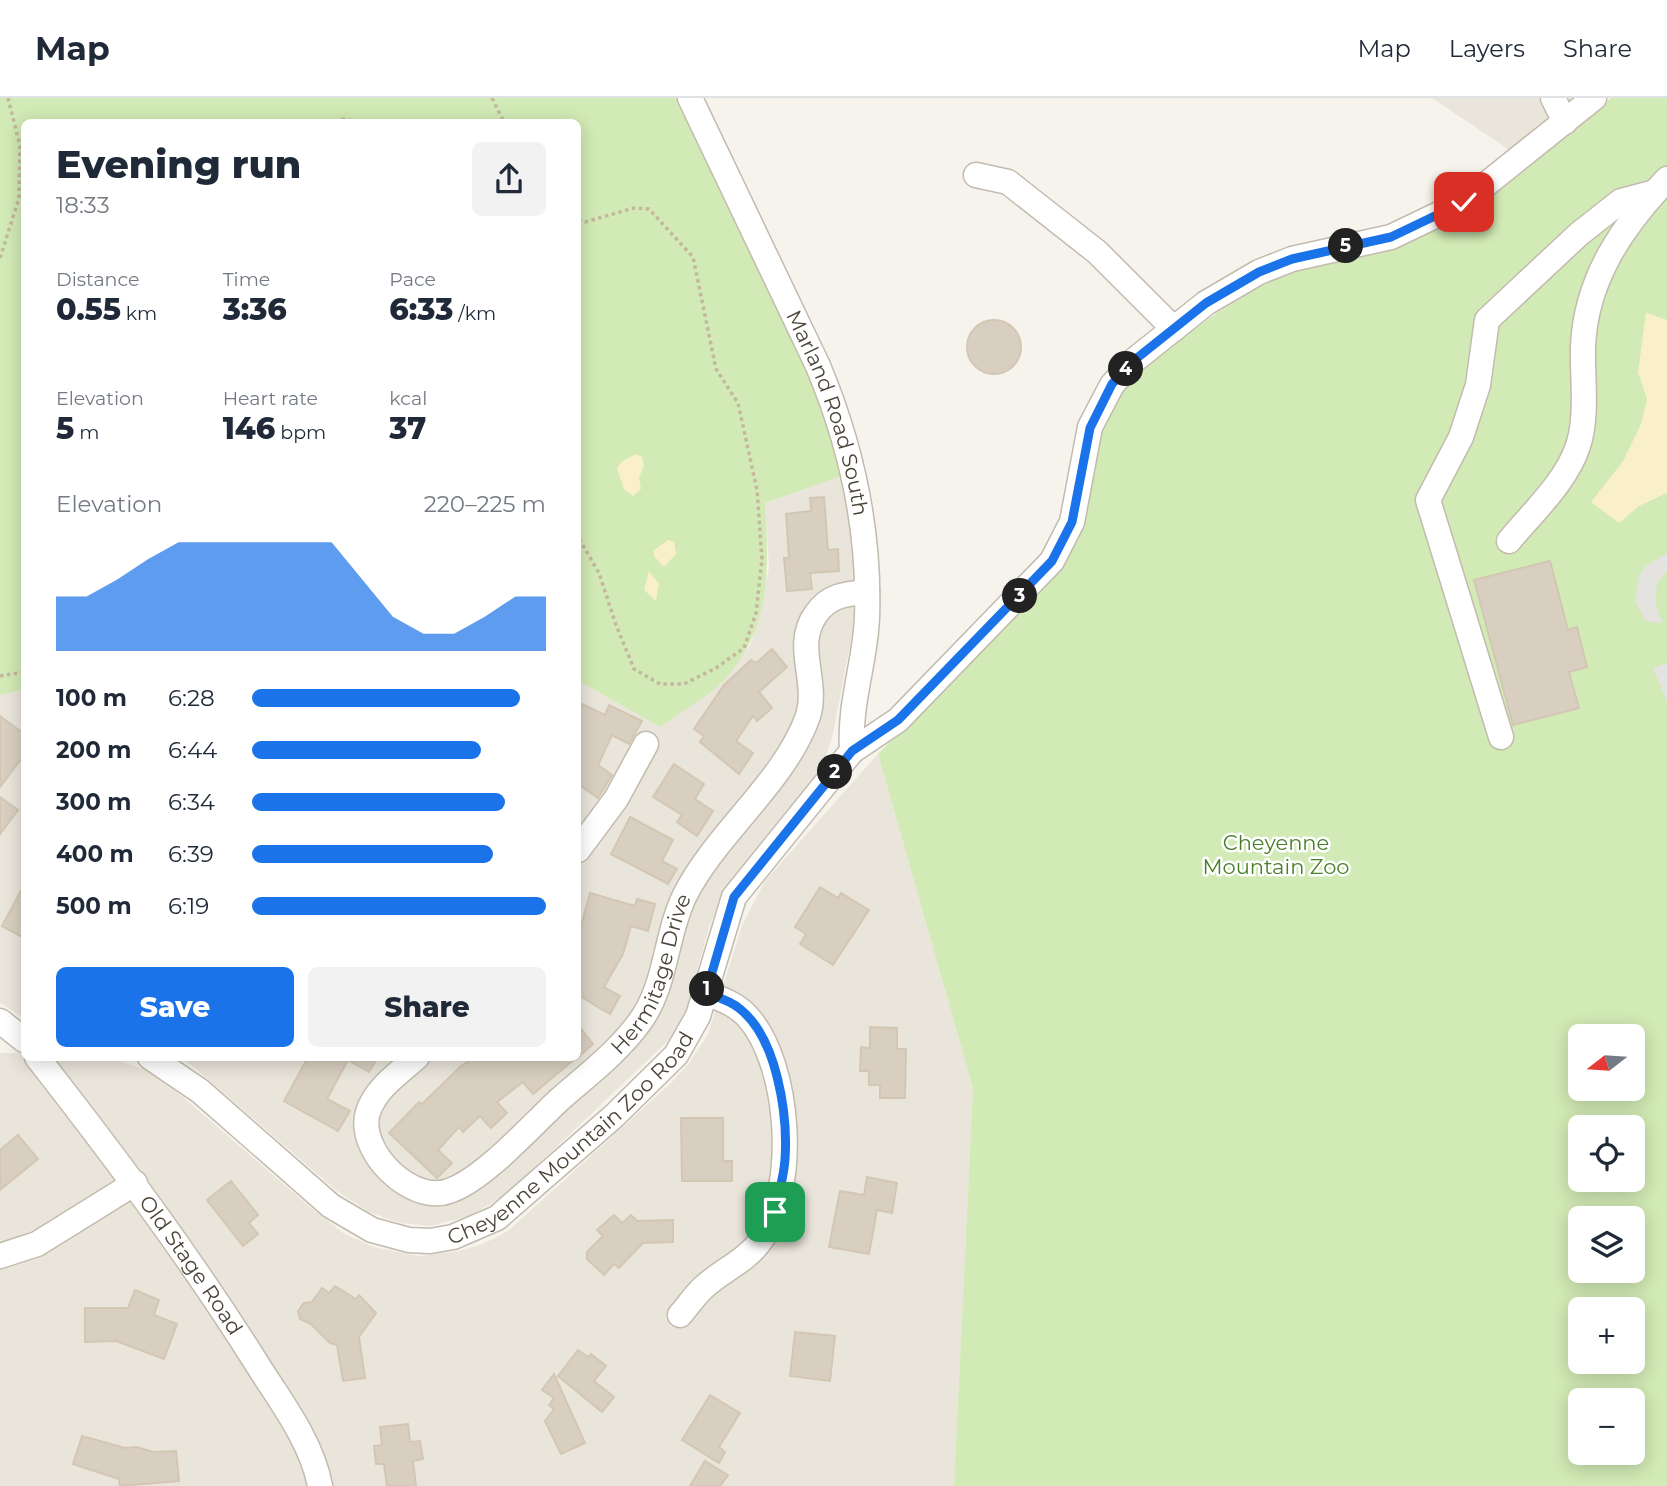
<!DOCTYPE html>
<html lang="en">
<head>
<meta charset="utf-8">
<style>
	body { margin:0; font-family:Montserrat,sans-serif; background:#f2f2f3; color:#1f2937; height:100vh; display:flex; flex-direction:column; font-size:26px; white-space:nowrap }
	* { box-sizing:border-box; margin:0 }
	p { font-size:23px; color:#747a83 }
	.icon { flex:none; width:38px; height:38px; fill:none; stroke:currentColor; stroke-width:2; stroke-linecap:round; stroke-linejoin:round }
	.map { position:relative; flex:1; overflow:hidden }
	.drawer { position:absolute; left:21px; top:21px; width:560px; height:942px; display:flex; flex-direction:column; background:#fff; border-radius:10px; box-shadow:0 4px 18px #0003 }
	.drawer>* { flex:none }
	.needle { width:46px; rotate:253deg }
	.tools { position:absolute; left:1568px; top:926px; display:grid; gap:14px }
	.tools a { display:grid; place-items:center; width:77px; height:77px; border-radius:10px; background:#fff; box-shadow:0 4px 18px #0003; font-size:35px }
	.pin { position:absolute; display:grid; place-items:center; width:60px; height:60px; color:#fff; margin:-30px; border-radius:14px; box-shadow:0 4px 10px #0006 }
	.km { position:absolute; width:35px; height:35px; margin:-18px; border-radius:50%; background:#222; color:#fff; font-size:19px; line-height:35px; text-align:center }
	.round { display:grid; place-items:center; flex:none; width:74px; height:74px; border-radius:10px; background:#f2f2f3 }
	.summary { display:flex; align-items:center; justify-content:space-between; height:119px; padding:0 35px }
	h1 { font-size:38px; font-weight:800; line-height:52px }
	.metrics { display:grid; grid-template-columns:repeat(3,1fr); gap:10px; height:119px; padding:7px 35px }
	.metrics div { display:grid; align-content:center }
	.metrics b { font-size:30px; font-weight:800 }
	.metrics small { font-size:19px; font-weight:400 }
	.metrics p { font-size:19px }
	.chart { height:196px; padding:14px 35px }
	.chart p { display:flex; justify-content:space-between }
	.chart svg { width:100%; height:126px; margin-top:7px; fill:#1a73e8; opacity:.7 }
	.button { display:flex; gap:14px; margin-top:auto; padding:14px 35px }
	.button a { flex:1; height:80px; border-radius:10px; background:#1a73e8; color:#fff; font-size:28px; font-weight:800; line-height:80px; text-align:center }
	.button a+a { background:#f2f2f3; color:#1f2937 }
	ul { padding:0 35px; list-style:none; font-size:23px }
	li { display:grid; grid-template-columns:112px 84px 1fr; align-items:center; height:52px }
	li i { height:18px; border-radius:9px; background:#1a73e8 }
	header { display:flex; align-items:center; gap:42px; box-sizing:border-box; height:98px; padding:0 35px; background:#fff; border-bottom:2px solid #e0e1e3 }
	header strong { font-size:33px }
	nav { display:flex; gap:38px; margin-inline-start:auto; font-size:24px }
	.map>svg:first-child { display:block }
	.residential { fill:#eae5da }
	.green { fill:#d2eab5; fill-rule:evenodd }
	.sand { fill:#f9efc9 }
	.parking { fill:#e5e3e0 }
	.building { fill:#d8cfc1; stroke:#d3c7b4; stroke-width:2 }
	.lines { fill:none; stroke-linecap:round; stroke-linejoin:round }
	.minor-casing { stroke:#c2bbae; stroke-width:27 }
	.path { stroke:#c4b79f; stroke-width:3.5; stroke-dasharray:3.5 3.5; stroke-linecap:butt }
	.minor { stroke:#fff; stroke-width:24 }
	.route-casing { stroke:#fff; stroke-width:14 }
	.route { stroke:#1a73e8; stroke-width:9 }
	.labels { text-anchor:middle; stroke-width:5; stroke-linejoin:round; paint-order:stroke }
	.street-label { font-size:21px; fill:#4b4439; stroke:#fff }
	.park-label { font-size:21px; fill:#4a7f2a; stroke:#fff }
</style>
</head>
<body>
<header>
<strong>Map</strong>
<nav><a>Map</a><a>Layers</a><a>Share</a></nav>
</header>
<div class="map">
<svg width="1667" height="1388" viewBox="0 0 1667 1388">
	<rect width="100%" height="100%" fill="#f6f3ec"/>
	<g class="residential">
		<path d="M1432 0H1577L1511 53Z"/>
		<path d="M842 378 852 424 856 469 855 521 832 640 822 670 729 786 710 826 686 912 673 938 507 1096 469 1118 431 1128 400 1125 369 1114 337 1093 182 959H578V577L584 586 660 629 721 585 751 546 769 470 765 405Z"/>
		<path d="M24 591V920L0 905V597Z"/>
		<path d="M878 656 973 990 954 1388H0V955H24V959H107L149 973 177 994 310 1109 343 1135 373 1149 419 1158 459 1153 483 1146 508 1133 559 1087 672 984 690 964 708 936 742 828 765 783Z"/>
	</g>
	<g class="green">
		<path d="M0 0H677L801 256 821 304 842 378 765 405C769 473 772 531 722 584 705 601 680 614 660 629L584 586 578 577V24H24V591L0 597Z"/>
		<path d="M1611 0H1667V1388H954L973 990 878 656 1061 471C1096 414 1084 343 1126 288 1139 271 1157 259 1174 246 1220 212 1265 180 1321 164 1369 151 1401 150 1447 126 1505 96 1560 41 1611 0ZM1580 938H1633V990H1580ZM1580 1029H1633V1082H1580ZM1580 1120H1633V1172H1580ZM1580 1211H1633V1264H1580ZM1580 1302H1633V1354H1580Z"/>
	</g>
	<g class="sand">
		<path d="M1646 215 1667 222V395L1639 408 1619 425 1591 404 1623 363 1641 326 1647 301 1638 274Z"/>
		<path d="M636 356 642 359 644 367 639 380 641 391 633 398 624 391 617 371 621 364Z"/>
		<path d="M668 442 674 444 676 456 664 469 654 458V452Z"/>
		<path d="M649 473 659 486 656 503 644 492Z"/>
	</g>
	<g class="parking">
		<path d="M1667 455V473L1657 486 1655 503 1662 525 1645 523 1635 502 1639 478 1646 468Z"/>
		<path d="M1667 565V604L1653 570Z"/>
	</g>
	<g class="building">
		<circle cx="994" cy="249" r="27"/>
		<path d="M824 399 828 452 838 451 839 473 810 475 812 491 787 493 784 460H789L786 416 811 413 810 400Z"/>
		<path d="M1550 463 1568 532 1577 529 1587 569 1569 574 1579 610 1513 627 1474 482Z"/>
		<path d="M772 551 787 569 759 594 772 610 757 623 753 618 736 643 753 655 739 676 700 644 704 638 694 631 724 587 751 562 756 565Z"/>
		<path d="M578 604 605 617 609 607 642 623 629 646 612 637 598 667 612 677 598 700 578 686Z"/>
		<path d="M0 618 24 636V657L0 689Z"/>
		<path d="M674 666 704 686 695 701 713 713 697 738 677 724 682 717 653 699Z"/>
		<path d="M0 699 18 712 0 736Z"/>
		<path d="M630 719 673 742 662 763 677 771 668 786 611 756Z"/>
		<path d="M24 787V840L2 828Z"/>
		<path d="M820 789 838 800 841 795 869 812 833 867 800 846 806 836 795 829Z"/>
		<path d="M590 795 635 808 637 801 655 806 648 833 631 828 623 856 604 889 620 898 610 916 578 897V839Z"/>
		<path d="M578 927 593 946 578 959Z"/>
		<path d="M870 929 897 930V951H906L905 1000H880V987H869V973H860L861 949 870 950Z"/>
		<path d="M308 959H378L369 974 348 962 327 1001 350 1013 338 1033 284 1003Z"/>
		<path d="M475 959H577L533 996 523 984 497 1004 507 1015 491 1030 480 1018 463 1034 459 1029 438 1052 452 1065 437 1080 389 1035 419 1004 422 1006 461 968Z"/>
		<path d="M681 1020H723V1063H732V1083H682Z"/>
		<path d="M18 1037 38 1061 0 1092V1052Z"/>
		<path d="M867 1079 897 1085 892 1115 877 1112 869 1156 829 1149 840 1093 864 1097Z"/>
		<path d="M231 1083 258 1117 249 1125 258 1136 243 1148 207 1102Z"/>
		<path d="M614 1117 622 1125 631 1117 637 1123 673 1122V1144L643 1145 619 1170 614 1166 604 1177 587 1161V1154L603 1138 597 1132Z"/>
		<path d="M335 1188 356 1201 359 1197 376 1215 359 1239 365 1280 343 1283 337 1247 330 1245 311 1226 300 1221 298 1213 304 1205 312 1204 322 1190 329 1195Z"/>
		<path d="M135 1192 159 1202 154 1217 177 1226 164 1261 116 1243 85 1244V1210H128Z"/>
		<path d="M795 1234 835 1238 830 1283 790 1278Z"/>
		<path d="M578 1252 588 1259 591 1256 606 1268 594 1283 614 1299 602 1314 558 1278Z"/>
		<path d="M554 1276 585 1345 561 1356 545 1323 554 1311 549 1307 554 1300 542 1292Z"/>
		<path d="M710 1297 740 1315 719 1349 725 1354 719 1365 682 1342Z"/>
		<path d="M408 1326 410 1344 420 1343 423 1361 413 1363 416 1388H387L384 1366H376L374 1348 382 1347 380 1329Z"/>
		<path d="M82 1338 125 1350 137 1349 153 1354 176 1353 179 1383 120 1388 119 1381 73 1366Z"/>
		<path d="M705 1363 728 1377 720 1388H690Z"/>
	</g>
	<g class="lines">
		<g class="minor-casing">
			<g id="minor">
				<path id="s1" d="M690 0 818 268C851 347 870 434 867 520 865 566 849 604 852 653"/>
				<path d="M1553 0 1565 24"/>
				<path d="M976 77 1008 84 1097 154 1174 231"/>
				<path d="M1509 443C1533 414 1566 384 1578 348 1588 317 1582 280 1583 248 1586 180 1623 128 1667 81"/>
				<path d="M1501 639 1428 402 1461 339 1478 287 1487 222 1579 136 1621 103 1655 94"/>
				<path d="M578 752 616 701 646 646"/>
				<path d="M0 923 24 942"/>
				<path id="s2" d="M37 959C115 1059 190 1159 257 1266 281 1304 312 1344 320 1388"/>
				<path id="s3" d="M150 959 200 993 331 1108 372 1132 409 1142 430 1143 453 1139 497 1120 614 1018 676 957 698 918 734 799 852 653 898 622 1052 463 1072 424 1090 329 1112 287 1132 264 1206 205 1259 174 1292 161 1391 139 1464 104 1594 0"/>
				<path id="s4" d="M417 959C399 975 376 990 368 1014 356 1052 411 1107 449 1093 483 1082 531 1028 559 1002 586 978 617 955 639 925 667 888 665 837 685 797 716 735 785 684 808 618 819 582 793 548 816 516 829 497 845 496 867 494"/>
				<path d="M0 1158 37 1146 135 1085"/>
				<path d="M680 1217C688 1208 695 1197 704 1189 721 1173 744 1164 758 1146 799 1094 791 966 747 918 736 906 721 901 706 895"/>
			</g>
		</g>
		<g class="path">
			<path d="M492 0 504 24"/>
			<path d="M335 24 344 21 359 24"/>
			<path d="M578 122 585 124 634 110 649 111 693 159 716 271 738 305 757 392 762 461 756 515 744 550 716 570 684 586H660L634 571 616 527 599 475 578 439"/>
			<path d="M0 160 19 100 20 48 8 0"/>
			<path d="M0 578 24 574"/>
		</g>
		<use href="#minor" class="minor"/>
	</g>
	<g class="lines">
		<g class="route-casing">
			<path id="route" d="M775 1114C778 1097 784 1079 785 1061 788 1017 777 940 740 911 731 903 717 899 706 895L734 799 852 653 898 622 1052 463 1072 424 1090 330 1112 286 1132 264 1206 205 1259 174 1292 161 1391 139 1464 104"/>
		</g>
		<use href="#route" class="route"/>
	</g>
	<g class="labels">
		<g class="street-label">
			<text dy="7" stroke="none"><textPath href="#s1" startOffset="345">Marland Road South</textPath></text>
			<text dy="7" stroke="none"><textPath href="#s4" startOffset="511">Hermitage Drive</textPath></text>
			<text dy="7" stroke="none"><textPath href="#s3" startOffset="520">Cheyenne Mountain Zoo Road</textPath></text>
			<text dy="7" stroke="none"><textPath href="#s2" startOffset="259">Old Stage Road</textPath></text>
		</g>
		<g class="park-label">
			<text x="1276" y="752">Cheyenne<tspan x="1276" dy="24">Mountain Zoo</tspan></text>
		</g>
	</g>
</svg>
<div class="tools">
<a><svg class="needle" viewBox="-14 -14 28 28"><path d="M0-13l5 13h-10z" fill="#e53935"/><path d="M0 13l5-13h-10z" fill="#747a83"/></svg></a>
<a><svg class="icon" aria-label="locate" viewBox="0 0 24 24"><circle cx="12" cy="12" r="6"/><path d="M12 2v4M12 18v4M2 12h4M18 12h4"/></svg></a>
<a><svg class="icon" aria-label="layers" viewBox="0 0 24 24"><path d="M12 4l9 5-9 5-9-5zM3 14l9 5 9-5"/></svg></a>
<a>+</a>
<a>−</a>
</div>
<div class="pin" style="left:775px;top:1114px;background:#1e9e55"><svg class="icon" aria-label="arrive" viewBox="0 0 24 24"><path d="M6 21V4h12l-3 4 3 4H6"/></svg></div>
<div class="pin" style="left:1464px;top:104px;background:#d93025"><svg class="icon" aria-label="check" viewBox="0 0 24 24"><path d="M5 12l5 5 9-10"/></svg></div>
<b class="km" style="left:707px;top:891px">1</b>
<b class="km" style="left:835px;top:674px">2</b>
<b class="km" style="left:1020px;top:498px">3</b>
<b class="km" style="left:1126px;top:271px">4</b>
<b class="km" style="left:1346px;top:148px">5</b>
<section class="drawer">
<div class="summary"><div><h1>Evening run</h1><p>18:33</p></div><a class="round"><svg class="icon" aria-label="share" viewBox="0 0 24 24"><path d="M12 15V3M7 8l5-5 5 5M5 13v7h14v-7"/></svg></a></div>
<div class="metrics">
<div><p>Distance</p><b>0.55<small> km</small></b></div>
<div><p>Time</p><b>3:36</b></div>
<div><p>Pace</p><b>6:33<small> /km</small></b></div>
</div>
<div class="metrics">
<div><p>Elevation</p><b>5<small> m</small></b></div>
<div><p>Heart rate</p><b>146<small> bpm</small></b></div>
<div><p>kcal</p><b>37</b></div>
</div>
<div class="chart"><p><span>Elevation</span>220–225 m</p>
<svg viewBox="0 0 160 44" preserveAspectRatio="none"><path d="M0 44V25L10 25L20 19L30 12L40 6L50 6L60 6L70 6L80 6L90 6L100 19L110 32L120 38L130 38L140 32L150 25L160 25V44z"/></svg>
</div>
<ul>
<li><b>100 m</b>6:28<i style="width:91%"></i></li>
<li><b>200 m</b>6:44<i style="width:78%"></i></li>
<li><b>300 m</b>6:34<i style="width:86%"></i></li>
<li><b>400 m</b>6:39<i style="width:82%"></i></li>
<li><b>500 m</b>6:19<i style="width:100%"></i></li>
</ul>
<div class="button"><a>Save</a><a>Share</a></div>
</section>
</div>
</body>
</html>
